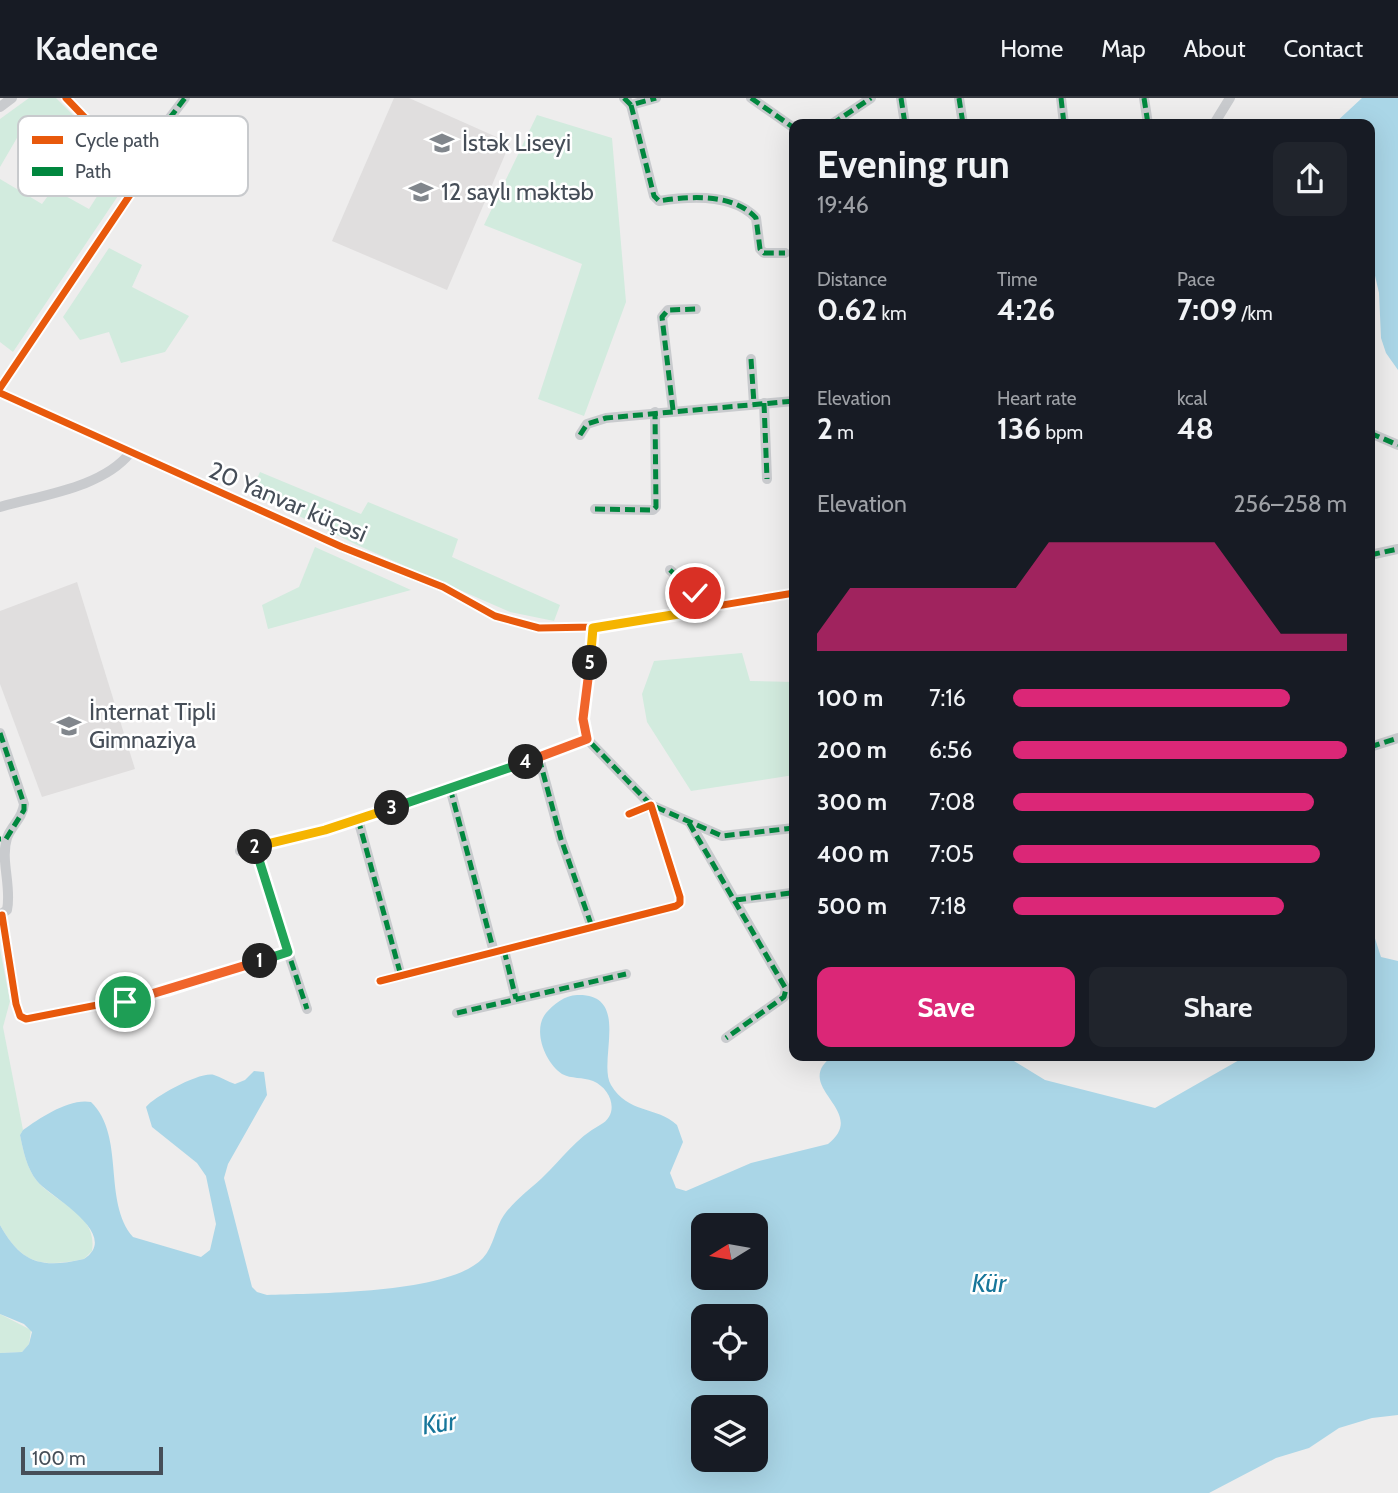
<!DOCTYPE html>
<html lang="en">
<head>
<meta charset="utf-8">
<style>
	body { margin:0; font-family:Cabin,sans-serif; background:#20242c; color:#f1f3f6; height:100vh; display:flex; flex-direction:column; font-size:26px; white-space:nowrap }
	* { box-sizing:border-box; margin:0 }
	p { font-size:23px; color:#9ea1a6 }
	.icon { flex:none; width:38px; height:38px; fill:none; stroke:currentColor; stroke-width:2; stroke-linecap:round; stroke-linejoin:round }
	.map { position:relative; flex:1; overflow:hidden }
	.drawer { position:absolute; left:789px; top:21px; width:586px; height:942px; display:flex; flex-direction:column; background:#171b24; border-radius:14px; box-shadow:0 7px 28px #0002 }
	.drawer>* { flex:none }
	.needle { width:46px; rotate:259deg }
	.controls { position:absolute; left:691px; top:1115px; display:grid; gap:14px }
	.controls a { display:grid; place-items:center; width:77px; height:77px; border-radius:14px; background:#171b24; box-shadow:0 7px 28px #0002; font-size:35px }
	.scale { position:absolute; left:21px; bottom:18px; width:142px; box-sizing:border-box; padding-left:7px; border:4px solid #464e58; border-top:0; font-size:19px; line-height:24px; white-space:nowrap; color:#464e58; -webkit-text-stroke:5px #fff; paint-order:stroke }
	.pin { position:absolute; display:grid; place-items:center; width:60px; height:60px; color:#fff; margin:-30px; border:4px solid #fff; border-radius:50%; box-shadow:0 2px 7px #0007 }
	.km { position:absolute; width:35px; height:35px; margin:-18px; border-radius:50%; background:#222; color:#fff; font-size:19px; line-height:35px; text-align:center }
	.round { display:grid; place-items:center; flex:none; width:74px; height:74px; border-radius:14px; background:#20242c }
	.overview { display:flex; align-items:center; justify-content:space-between; height:119px; padding:0 28px }
	h1 { font-size:38px; font-weight:700; line-height:52px }
	.stats { display:grid; grid-template-columns:repeat(3,1fr); gap:10px; height:119px; padding:7px 28px }
	.stats div { display:grid; align-content:center }
	.stats b { font-size:30px; font-weight:700 }
	.stats small { font-size:19px; font-weight:400 }
	.stats p { font-size:19px }
	.chart { height:196px; padding:14px 28px }
	.chart p { display:flex; justify-content:space-between }
	.chart svg { width:100%; height:126px; margin-top:7px; fill:#db2777; opacity:.7 }
	.button { display:flex; gap:14px; margin-top:auto; padding:14px 28px }
	.button a { flex:1; height:80px; border-radius:14px; background:#db2777; color:#fff; font-size:28px; font-weight:700; line-height:80px; text-align:center }
	.button a+a { background:#20242c; color:#f1f3f6 }
	ul { padding:0 28px; list-style:none; font-size:23px }
	li { display:grid; grid-template-columns:112px 84px 1fr; align-items:center; height:52px }
	li i { height:18px; border-radius:9px; background:#db2777 }
	header { display:flex; align-items:center; gap:42px; box-sizing:border-box; height:98px; padding:0 35px; background:#171b24; border-bottom:2px solid #363941 }
	header strong { font-size:33px }
	nav { display:flex; gap:38px; margin-inline-start:auto; font-size:24px }
	.map>svg:first-child { display:block }
	.education { fill:#e0dede }
	.green { fill:#d2ebde }
	.water { fill:#aad6e7; fill-rule:evenodd }
	.lines { fill:none; stroke-linecap:round; stroke-linejoin:round }
	.minor { stroke:#c9cbce; stroke-width:10 }
	.quiet { stroke:#00873e; stroke-width:5; stroke-dasharray:10 5; stroke-linecap:butt }
	.cycleway-casing { stroke:#fff; stroke-width:11 }
	.cycleway { stroke:#e8590c; stroke-width:7 }
	.split-1-casing { stroke:#fff; stroke-width:14 }
	.split-2-casing { stroke:#fff; stroke-width:14 }
	.split-3-casing { stroke:#fff; stroke-width:14 }
	.split-4-casing { stroke:#fff; stroke-width:14 }
	.split-5-casing { stroke:#fff; stroke-width:14 }
	.split-6-casing { stroke:#fff; stroke-width:14 }
	.split-1 { stroke:#f0652b; stroke-width:9 }
	.split-2 { stroke:#22a559; stroke-width:9 }
	.split-3 { stroke:#f5b400; stroke-width:9 }
	.split-4 { stroke:#22a559; stroke-width:9 }
	.split-5 { stroke:#f0652b; stroke-width:9 }
	.split-6 { stroke:#f5b400; stroke-width:9 }
	.labels { text-anchor:middle; stroke-width:5; stroke-linejoin:round; paint-order:stroke }
	.poi-label { font-size:24px; fill:#464e58; stroke:#fff; text-anchor:start }
	.street-label { font-size:24px; fill:#464e58; stroke:#fff }
	.water-label { font-size:26px; font-style:italic; fill:#17769a; stroke:#fff }
	.key { fill:#fff; stroke:#c8cacd; stroke-width:2 }
	.key-label { font-size:19px; fill:#464e58 }
</style>
</head>
<body>
<header>
<strong>Kadence</strong>
<nav><a>Home</a><a>Map</a><a>About</a><a>Contact</a></nav>
</header>
<div class="map">
<svg width="1398" height="1395" viewBox="0 0 1398 1395">
	<rect width="100%" height="100%" fill="#eeeded"/>
	<g class="education">
		<path d="M394 0H409L510 45 447 192 332 143Z"/>
		<path d="M77 484 135 671 42 699 0 586V513Z"/>
	</g>
	<g class="green">
		<path d="M29 0H56L81 25 57 51 21 33 0 69V21Z"/>
		<path d="M537 17 612 40 626 204 584 318 538 301 582 166 484 127Z"/>
		<path d="M117 67 130 80 13 254 0 244V81L42 106 53 91 89 111Z"/>
		<path d="M109 150 142 167 132 189 189 218 165 254 121 265 109 234 80 242 63 219Z"/>
		<path d="M260 374 361 416 368 404 458 441 452 459 560 507 554 523 510 514 357 447 251 394Z"/>
		<path d="M315 449 411 492 268 531 262 507 299 489Z"/>
		<path d="M742 555 750 583 794 584V677L691 693 647 624 642 596 654 563Z"/>
		<path d="M0 851 10 903 3 929 23 1032 20 1037C23 1052 27 1071 37 1083 56 1106 98 1115 92 1153L84 1161C40 1170 22 1166 0 1127Z"/>
		<path d="M0 1216 31 1232 29 1246 22 1254 0 1255Z"/>
	</g>
	<g class="water">
		<path d="M1362 0H1398V272L1386 255 1381 240 1379 195 1370 156V26H1334Z"/>
		<path d="M1370 825 1381 859 1398 863V1317L1372 1320 1339 1330 1309 1350 1276 1360 1209 1395H0V1255L22 1254 29 1246 32 1234 24 1226 0 1216V1127C21 1165 41 1171 84 1161 122 1136 49 1098 37 1083 27 1071 23 1052 20 1037L23 1032C40 1020 69 1000 91 1004 126 1038 102 1103 133 1139L201 1159 210 1152 216 1126 206 1078 197 1065 152 1029 146 1009C155 998 201 973 214 977 221 979 228 984 235 986L245 982 254 973 264 974 267 997 228 1066 224 1080 252 1189 257 1194 267 1197C316 1195 450 1196 483 1160 494 1148 495 1130 504 1117 515 1102 529 1092 542 1080 562 1061 576 1040 600 1027 620 1017 612 991 593 983 583 979 571 981 562 976 545 965 532 932 546 915 553 907 565 897 577 897 632 895 597 964 611 987 628 1016 657 1008 677 1027L683 1044 670 1075 676 1090 686 1093 751 1065 828 1046C871 1012 788 989 834 957L912 963 946 957H1004L1045 982 1155 1010 1248 957H1370ZM704 1127H756V1180H704ZM704 1218H756V1270H704ZM704 1309H756V1362H704Z"/>
	</g>
	<g class="lines">
		<g class="minor">
			<path d="M624 0 631 7 656 0"/>
			<path d="M751 0 794 30"/>
			<path d="M901 0 905 26"/>
			<path d="M959 0 963 26"/>
			<path d="M1061 0 1064 26"/>
			<path d="M1144 0 1148 26"/>
			<path d="M631 7 654 98 659 103C690 98 733 95 756 120L760 151 764 155H785"/>
			<path d="M0 9 12 0"/>
			<path d="M832 26 871 0"/>
			<path d="M1214 26 1230 0"/>
			<path d="M133 68 185 0"/>
			<path d="M751 261 754 306"/>
			<path d="M0 290 142 79 66 0"/>
			<path d="M0 295 342 449 443 489 495 518 539 530 593 529 794 495"/>
			<path d="M764 305 767 381"/>
			<path d="M673 312 662 219 668 212 696 211"/>
			<path d="M1370 335 1398 347"/>
			<path d="M580 337 587 326 606 320 794 303"/>
			<path d="M0 409C41 397 102 390 130 355"/>
			<path d="M595 411 653 412 656 409 655 314"/>
			<path d="M1370 457 1398 451"/>
			<path d="M670 472 695 495 703 512"/>
			<path d="M593 529 583 621 587 641 651 707 722 738 794 730"/>
			<path d="M0 635 24 706C23 720 11 728 7 740 0 762 12 789 7 812L0 817"/>
			<path d="M1370 649 1398 640"/>
			<path d="M539 660 561 741 592 829"/>
			<path d="M450 690 494 854"/>
			<path d="M358 721 401 878"/>
			<path d="M690 725 786 891 784 899 726 940"/>
			<path d="M253 749 307 911"/>
			<path d="M240 753 325 732 587 641"/>
			<path d="M736 802 791 795"/>
			<path d="M2 817 16 906 20 918 26 921 169 893 288 854"/>
			<path d="M504 852 516 901"/>
			<path d="M380 883 676 808 680 805V799L651 707 629 716"/>
			<path d="M457 915 626 876"/>
		</g>
		<g class="quiet">
			<path d="M624 0 631 7 656 0"/>
			<path d="M751 0 794 30"/>
			<path d="M901 0 905 26"/>
			<path d="M959 0 963 26"/>
			<path d="M1061 0 1064 26"/>
			<path d="M1144 0 1148 26"/>
			<path d="M631 7 654 98 659 103C690 98 733 95 756 120L760 151 764 155H785"/>
			<path d="M832 26 871 0"/>
			<path d="M133 68 185 0"/>
			<path d="M751 261 754 306"/>
			<path d="M764 305 767 381"/>
			<path d="M673 312 662 219 668 212 696 211"/>
			<path d="M1370 335 1398 347"/>
			<path d="M580 337 587 326 606 320 794 303"/>
			<path d="M595 411 653 412 656 409 655 314"/>
			<path d="M1370 457 1398 451"/>
			<path d="M670 472 695 495 703 512"/>
			<path d="M593 529 583 621 587 641 651 707 722 738 794 730"/>
			<path d="M0 635 24 706V712L6 741H0"/>
			<path d="M1370 649 1398 640"/>
			<path d="M539 660 561 741 592 829"/>
			<path d="M450 690 494 854"/>
			<path d="M358 721 401 878"/>
			<path d="M689 725 786 891 784 899 726 940"/>
			<path d="M253 749 307 911"/>
			<path d="M240 753 325 732 587 641"/>
			<path d="M736 802 791 795"/>
			<path d="M504 852 516 901"/>
			<path d="M457 915 626 876"/>
		</g>
		<g class="cycleway-casing">
			<g id="cycleway">
				<path d="M0 290 142 79 66 0"/>
				<path d="M0 295 342 449 443 489 495 518 539 530 593 529 794 495"/>
				<path d="M2 817 16 906 20 918 26 921 169 893 288 854"/>
				<path d="M380 883 676 808 680 805V799L651 707 629 716"/>
			</g>
		</g>
		<use href="#cycleway" class="cycleway"/>
	</g>
	<g class="lines">
		<g class="split-1-casing">
			<path id="split-1" d="M125 904 260 863"/>
		</g>
		<g class="split-2-casing">
			<path id="split-2" d="M255 749 288 854 260 863"/>
		</g>
		<g class="split-3-casing">
			<path id="split-3" d="M255 749 325 732 392 710"/>
		</g>
		<g class="split-4-casing">
			<path id="split-4" d="M392 710 526 664"/>
		</g>
		<g class="split-5-casing">
			<path id="split-5" d="M526 664 587 641 583 621 590 565"/>
		</g>
		<g class="split-6-casing">
			<path id="split-6" d="M590 565 593 530 703 512 695 495"/>
		</g>
		<use href="#split-1" class="split-1"/>
		<use href="#split-2" class="split-2"/>
		<use href="#split-3" class="split-3"/>
		<use href="#split-4" class="split-4"/>
		<use href="#split-5" class="split-5"/>
		<use href="#split-6" class="split-6"/>
	</g>
	<defs>
		<g id="school-bare" transform="scale(1.89)"><path d="M0-5L7-2L0 1L-7-2ZM-4 1L0 2.5L4 1V4Q0 6-4 4Z" fill="#81868c" stroke="#fff" stroke-width="2.5" paint-order="stroke"/></g>
	</defs>
	<g fill-rule="evenodd">
		<use href="#school-bare" x="442" y="45"/>
		<use href="#school-bare" x="421" y="94"/>
		<use href="#school-bare" x="69" y="628"/>
	</g>
	<g class="labels">
		<g class="poi-label">
			<text x="462" y="53">İstək Liseyi</text>
			<text x="441" y="102">12 saylı məktəb</text>
			<text x="89" y="622">İnternat Tipli<tspan x="89" dy="28">Gimnaziya</tspan></text>
		</g>
		<g class="street-label">
			<text transform="translate(288 404) rotate(23)" y="8">20 Yanvar küçəsi</text>
		</g>
		<g class="water-label">
			<text x="989" y="1194">Kür</text>
			<text transform="translate(439 1325) rotate(-9)" y="9">Kür</text>
		</g>
	</g>
	<rect x="18" y="18" width="230" height="80" rx="10" class="key"/>
	<rect x="32" y="38" width="31" height="8" fill="#e8590c"/>
	<rect x="32" y="69" width="31" height="9" fill="#00873e"/>
	<g class="key-label">
		<text x="75" y="49">Cycle path</text>
		<text x="75" y="80">Path</text>
	</g>
</svg>
<div class="controls">
<a><svg class="needle" viewBox="-14 -14 28 28"><path d="M0-13l5 13h-10z" fill="#e53935"/><path d="M0 13l5-13h-10z" fill="#9ea1a6"/></svg></a>
<a><svg class="icon" aria-label="locate" viewBox="0 0 24 24"><circle cx="12" cy="12" r="6"/><path d="M12 2v4M12 18v4M2 12h4M18 12h4"/></svg></a>
<a><svg class="icon" aria-label="layers" viewBox="0 0 24 24"><path d="M12 4l9 5-9 5-9-5zM3 14l9 5 9-5"/></svg></a>
</div>
<div class="scale">100 m</div>
<div class="pin" style="left:125px;top:904px;background:#1e9e55"><svg class="icon" aria-label="arrive" viewBox="0 0 24 24"><path d="M6 21V4h12l-3 4 3 4H6"/></svg></div>
<div class="pin" style="left:695px;top:495px;background:#d93025"><svg class="icon" aria-label="check" viewBox="0 0 24 24"><path d="M5 12l5 5 9-10"/></svg></div>
<b class="km" style="left:260px;top:863px">1</b>
<b class="km" style="left:255px;top:749px">2</b>
<b class="km" style="left:392px;top:710px">3</b>
<b class="km" style="left:526px;top:664px">4</b>
<b class="km" style="left:590px;top:565px">5</b>
<section class="drawer">
<div class="overview"><div><h1>Evening run</h1><p>19:46</p></div><a class="round"><svg class="icon" aria-label="share" viewBox="0 0 24 24"><path d="M12 15V3M7 8l5-5 5 5M5 13v7h14v-7"/></svg></a></div>
<div class="stats">
<div><p>Distance</p><b>0.62<small> km</small></b></div>
<div><p>Time</p><b>4:26</b></div>
<div><p>Pace</p><b>7:09<small> /km</small></b></div>
</div>
<div class="stats">
<div><p>Elevation</p><b>2<small> m</small></b></div>
<div><p>Heart rate</p><b>136<small> bpm</small></b></div>
<div><p>kcal</p><b>48</b></div>
</div>
<div class="chart"><p><span>Elevation</span>256–258 m</p>
<svg viewBox="0 0 160 44" preserveAspectRatio="none"><path d="M0 44V38L10 22L20 22L30 22L40 22L50 22L60 22L70 6L80 6L90 6L100 6L110 6L120 6L130 22L140 38L150 38L160 38V44z"/></svg>
</div>
<ul>
<li><b>100 m</b>7:16<i style="width:83%"></i></li>
<li><b>200 m</b>6:56<i style="width:100%"></i></li>
<li><b>300 m</b>7:08<i style="width:90%"></i></li>
<li><b>400 m</b>7:05<i style="width:92%"></i></li>
<li><b>500 m</b>7:18<i style="width:81%"></i></li>
</ul>
<div class="button"><a>Save</a><a>Share</a></div>
</section>
</div>
</body>
</html>
